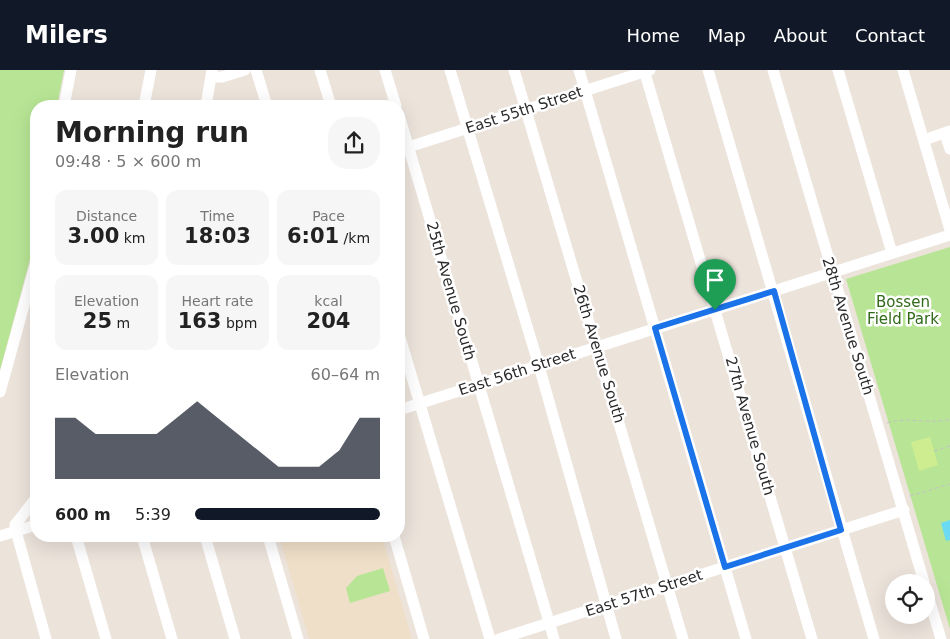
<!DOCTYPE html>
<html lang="en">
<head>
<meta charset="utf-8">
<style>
	body { margin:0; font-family:"DejaVu Sans",sans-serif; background:#f6f6f6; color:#222; height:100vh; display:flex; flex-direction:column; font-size:19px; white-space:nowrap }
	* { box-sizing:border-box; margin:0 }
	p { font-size:16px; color:#767676 }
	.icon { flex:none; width:28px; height:28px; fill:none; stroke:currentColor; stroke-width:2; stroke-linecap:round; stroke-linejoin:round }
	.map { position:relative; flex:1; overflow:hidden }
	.drawer { position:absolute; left:30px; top:30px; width:375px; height:442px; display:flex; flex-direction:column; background:#fff; border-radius:20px; box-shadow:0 5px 20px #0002 }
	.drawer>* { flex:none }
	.buttons { position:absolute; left:885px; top:504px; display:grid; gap:10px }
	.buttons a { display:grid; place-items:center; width:50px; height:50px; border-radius:50%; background:#fff; box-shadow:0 5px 20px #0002; font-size:25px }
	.pin { position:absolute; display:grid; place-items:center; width:42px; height:42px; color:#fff; margin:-51px -21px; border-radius:50% 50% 50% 0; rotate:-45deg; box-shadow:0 0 5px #0007 }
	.pin .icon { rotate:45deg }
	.round { display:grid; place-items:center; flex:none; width:52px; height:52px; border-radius:20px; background:#f6f6f6 }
	.head { display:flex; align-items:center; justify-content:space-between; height:85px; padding:0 25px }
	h1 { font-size:28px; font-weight:600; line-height:38px }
	.metrics { display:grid; grid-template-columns:repeat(3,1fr); gap:8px; height:85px; padding:5px 25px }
	.metrics div { display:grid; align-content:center; border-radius:12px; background:#f6f6f6; text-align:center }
	.metrics b { font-size:21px; font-weight:600 }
	.metrics small { font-size:14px; font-weight:400 }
	.metrics p { font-size:14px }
	.chart { height:140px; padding:10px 25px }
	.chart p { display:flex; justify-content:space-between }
	.chart svg { width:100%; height:90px; margin-top:5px; fill:#111827; opacity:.7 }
	ul { padding:0 25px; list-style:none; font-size:16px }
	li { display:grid; grid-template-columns:80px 60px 1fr; align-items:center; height:38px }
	li i { height:12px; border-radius:6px; background:#111827 }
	header { display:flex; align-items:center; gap:30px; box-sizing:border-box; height:70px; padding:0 25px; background:#111827; color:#fff }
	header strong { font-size:24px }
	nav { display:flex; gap:28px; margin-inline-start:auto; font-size:18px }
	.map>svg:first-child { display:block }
	.education { fill:#efdfc9 }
	.green { fill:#b8e595 }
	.pitch { fill:#ceed90 }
	.water { fill:#6adbf3 }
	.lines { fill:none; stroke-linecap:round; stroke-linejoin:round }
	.path { stroke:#c3c3c3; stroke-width:1; stroke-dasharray:4 2.5; stroke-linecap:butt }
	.minor { stroke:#fff; stroke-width:11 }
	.route-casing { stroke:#fff; stroke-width:10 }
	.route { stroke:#1a73e8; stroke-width:6 }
	.labels { text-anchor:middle; stroke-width:5; stroke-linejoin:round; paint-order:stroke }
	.street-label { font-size:15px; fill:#2a2a2a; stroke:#fff }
	.park-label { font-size:15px; fill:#306917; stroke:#fff }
</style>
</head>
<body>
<header>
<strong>Milers</strong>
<nav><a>Home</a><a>Map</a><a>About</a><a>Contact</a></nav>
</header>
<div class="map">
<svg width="950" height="569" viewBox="0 0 950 569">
	<rect width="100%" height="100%" fill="#ece3db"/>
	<path class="education" d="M279 466H382L412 569H309Z"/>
	<g class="green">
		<path d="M0 0H64L57 36H36V154L30 189 0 300Z"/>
		<path d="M950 177V559L846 209Z"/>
		<path d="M383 498 390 521 350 533 346 518 357 506Z"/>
	</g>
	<path class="pitch" d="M930 367 938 395 919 401 911 372Z"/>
	<path class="water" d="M950 450V470L946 471 941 453Z"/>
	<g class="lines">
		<g class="path">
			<path d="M887 353C908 346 929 355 950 349"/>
			<path d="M934 381 950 376"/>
			<path d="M910 426 950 414"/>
			<path d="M950 513V512"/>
		</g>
		<g class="minor">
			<path d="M256 0 267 36"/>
			<path d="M320 0 331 36"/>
			<path d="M385 0 396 36"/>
			<path d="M450 0 539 296 616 569"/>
			<path d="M514 0 683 569"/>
			<path d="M579 0 746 569"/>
			<path d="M644 0 812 569"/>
			<path d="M708 0 874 569"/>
			<path d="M773 0 924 512"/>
			<path d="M838 0 892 183"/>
			<path d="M903 0 950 160"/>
			<path d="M211 7H222L245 0"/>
			<path d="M64 36 71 0"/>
			<path d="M144 36 151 0"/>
			<path d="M206 36 212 0"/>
			<path d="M399 45 554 569"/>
			<path d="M950 69 947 70 950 79"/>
			<path d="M924 70 950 61"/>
			<path d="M399 80 650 0"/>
			<path d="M399 264 490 569"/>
			<path d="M0 322 36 192"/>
			<path d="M399 340 950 165"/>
			<path d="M36 428 15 455 16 461 46 569"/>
			<path d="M0 466 36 455"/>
			<path d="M76 466 106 569"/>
			<path d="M142 466 172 569"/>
			<path d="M205 466 235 569"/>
			<path d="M268 466 298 569"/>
			<path d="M394 466 424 569"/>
			<path d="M926 519 941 569"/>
			<path d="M499 569 904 440"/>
		</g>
	</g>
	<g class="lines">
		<g class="route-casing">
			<path id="route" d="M774 221 841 460 725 497 655 258Z"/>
		</g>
		<use href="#route" class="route"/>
	</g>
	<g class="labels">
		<g class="street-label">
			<text transform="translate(524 40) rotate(-18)" y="5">East 55th Street</text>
			<text transform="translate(451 221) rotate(74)" y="5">25th Avenue South</text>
			<text transform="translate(848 256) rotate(73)" y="5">28th Avenue South</text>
			<text transform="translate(599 284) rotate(73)" y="5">26th Avenue South</text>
			<text transform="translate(517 302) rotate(-18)" y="5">East 56th Street</text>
			<text transform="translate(750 356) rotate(74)" y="5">27th Avenue South</text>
			<text transform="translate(644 523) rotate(-18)" y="5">East 57th Street</text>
		</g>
		<g class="park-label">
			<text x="903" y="237">Bossen<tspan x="903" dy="17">Field Park</tspan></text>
		</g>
	</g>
</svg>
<div class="buttons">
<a><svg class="icon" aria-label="locate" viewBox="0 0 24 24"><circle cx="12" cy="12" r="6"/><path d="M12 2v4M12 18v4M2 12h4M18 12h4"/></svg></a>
</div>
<div class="pin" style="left:715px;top:240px;background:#1e9e55"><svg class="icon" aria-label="arrive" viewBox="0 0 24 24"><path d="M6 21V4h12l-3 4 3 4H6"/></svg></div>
<section class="drawer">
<div class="head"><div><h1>Morning run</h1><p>09:48 · 5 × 600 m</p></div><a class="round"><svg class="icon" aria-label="share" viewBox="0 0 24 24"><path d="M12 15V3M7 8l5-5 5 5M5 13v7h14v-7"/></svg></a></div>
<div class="metrics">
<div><p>Distance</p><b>3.00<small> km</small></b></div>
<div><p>Time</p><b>18:03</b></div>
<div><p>Pace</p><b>6:01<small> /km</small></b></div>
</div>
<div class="metrics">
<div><p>Elevation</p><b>25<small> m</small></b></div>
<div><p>Heart rate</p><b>163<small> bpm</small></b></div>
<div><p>kcal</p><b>204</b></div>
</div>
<div class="chart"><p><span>Elevation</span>60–64 m</p>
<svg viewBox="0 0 160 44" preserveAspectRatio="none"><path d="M0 44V14L10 14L20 22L30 22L40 22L50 22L60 14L70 6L80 14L90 22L100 30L110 38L120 38L130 38L140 30L150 14L160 14V44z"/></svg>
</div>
<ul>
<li><b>600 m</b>5:39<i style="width:100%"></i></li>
</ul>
</section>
</div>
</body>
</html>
